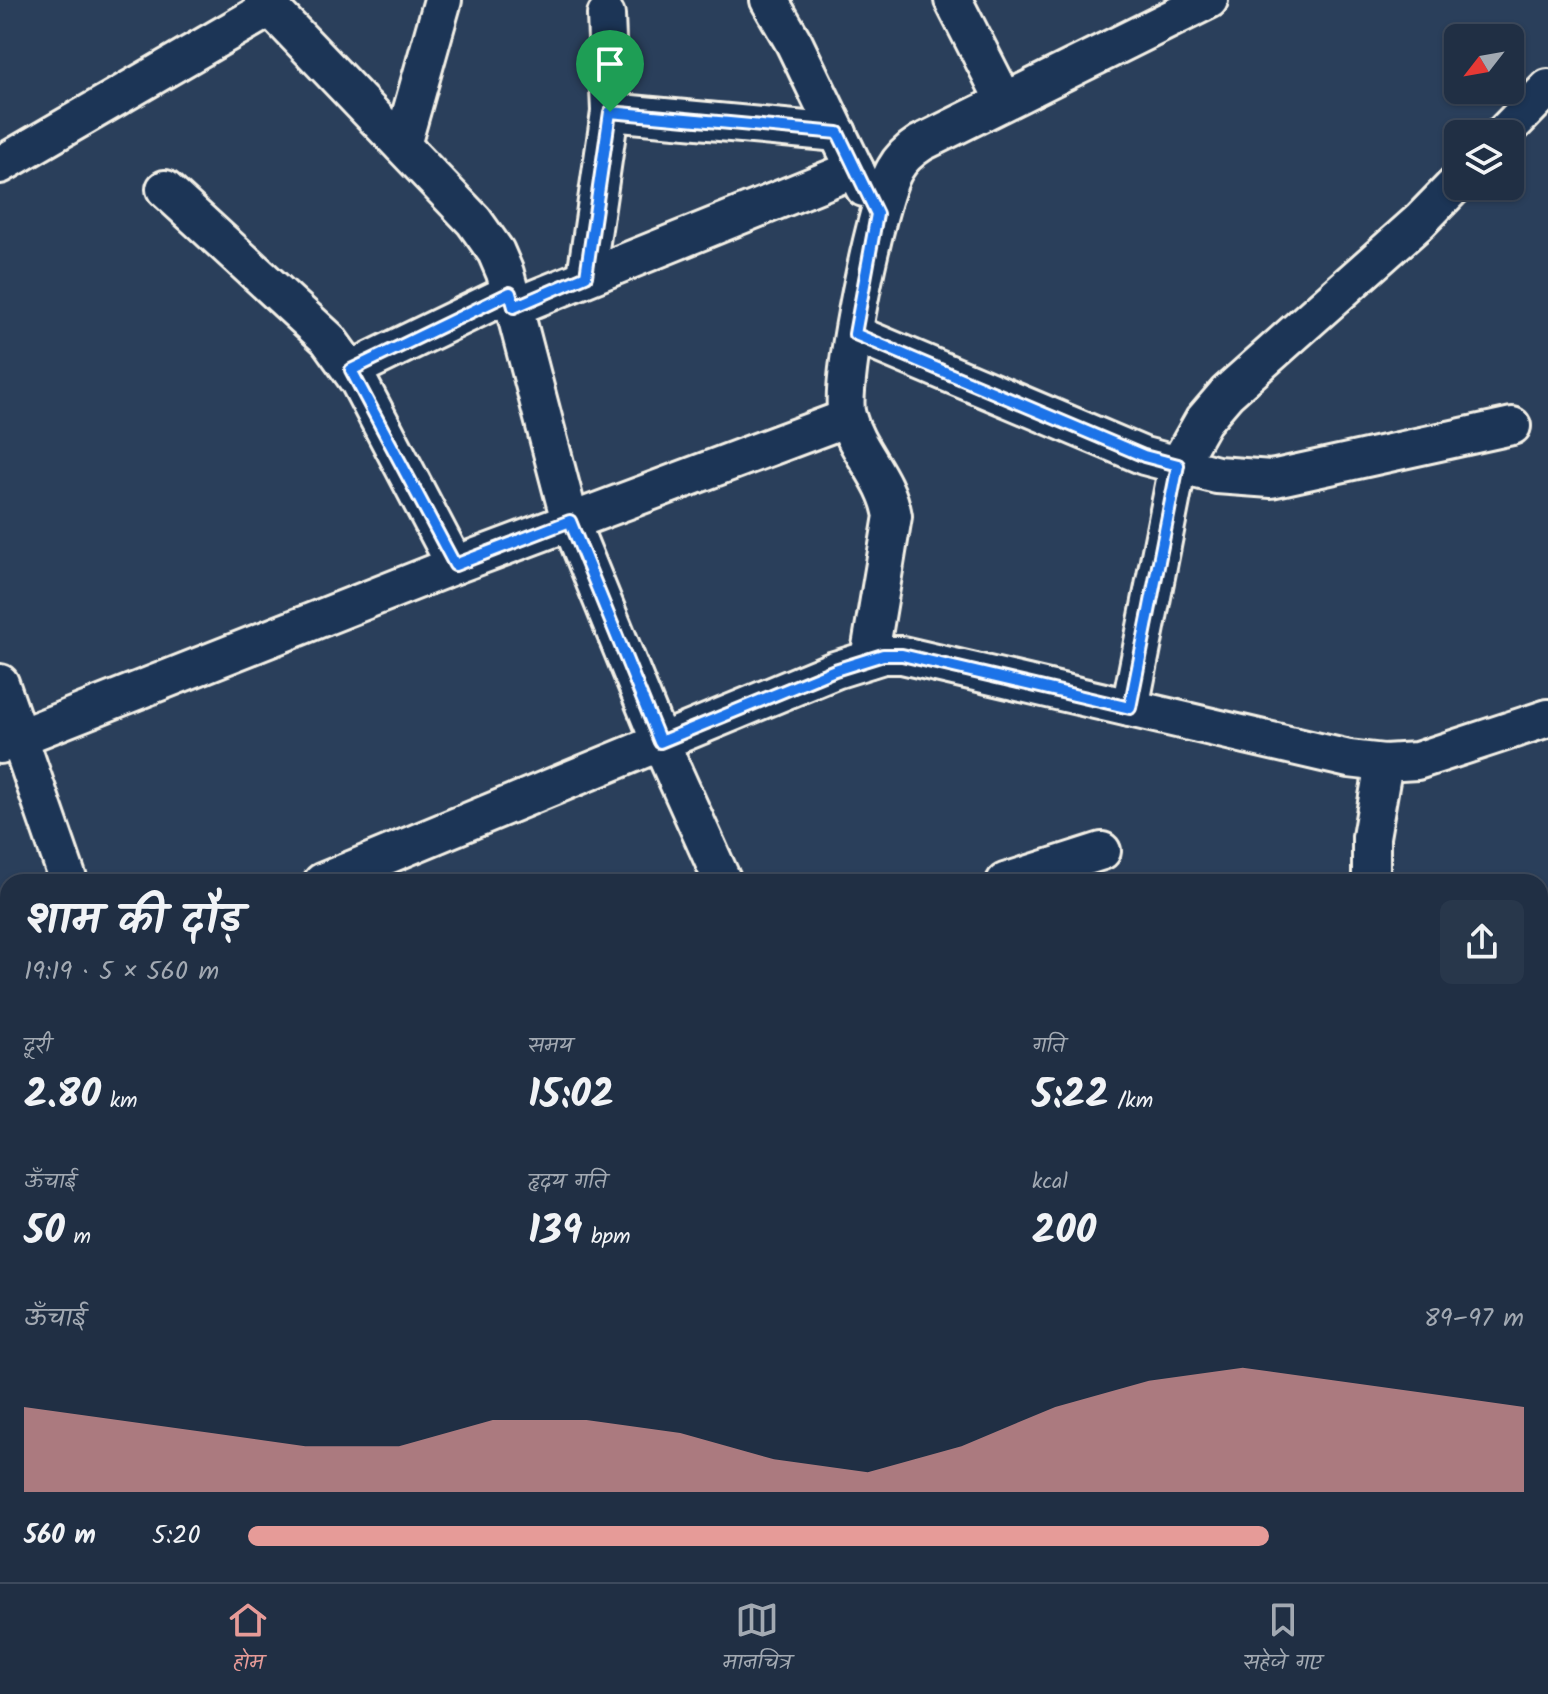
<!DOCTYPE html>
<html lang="hi">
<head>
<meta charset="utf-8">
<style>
	body { margin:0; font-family:Kalam,"Playpen Sans Deva",sans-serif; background:#28374b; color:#f1f3f6; height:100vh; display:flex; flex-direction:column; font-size:30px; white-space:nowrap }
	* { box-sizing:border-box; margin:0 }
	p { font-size:26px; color:#a2a9b2 }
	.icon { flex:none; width:44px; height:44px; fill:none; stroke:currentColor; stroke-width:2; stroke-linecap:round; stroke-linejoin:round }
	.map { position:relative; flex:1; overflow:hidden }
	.panel { position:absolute; left:0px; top:874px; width:1548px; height:708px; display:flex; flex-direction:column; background:#202f44; border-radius:24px 24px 0 0; box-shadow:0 2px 6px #0004,0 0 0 2px #3d4a5d }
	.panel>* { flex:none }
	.needle { width:52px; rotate:239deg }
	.buttons { position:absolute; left:1444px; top:24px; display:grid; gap:16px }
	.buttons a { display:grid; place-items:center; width:80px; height:80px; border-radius:12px; background:#202f44; box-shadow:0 2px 6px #0004,0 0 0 2px #3d4a5d; font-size:40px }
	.pin { position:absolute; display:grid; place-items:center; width:68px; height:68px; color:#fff; margin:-82px -34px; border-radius:50% 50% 50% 0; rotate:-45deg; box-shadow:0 0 8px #0007 }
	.pin .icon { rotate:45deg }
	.round { display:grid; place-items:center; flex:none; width:84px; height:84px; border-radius:12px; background:#28374b }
	.summary { display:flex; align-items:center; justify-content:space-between; height:136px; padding:0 24px }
	h1 { font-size:44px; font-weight:700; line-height:60px }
	.stats { display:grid; grid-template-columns:repeat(3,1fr); gap:12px; height:136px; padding:8px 24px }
	.stats div { display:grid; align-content:center }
	.stats b { font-size:40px; font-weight:700 }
	.stats small { font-size:22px; font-weight:400 }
	.stats p { font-size:22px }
	.chart { height:224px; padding:16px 24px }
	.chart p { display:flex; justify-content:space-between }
	.chart svg { width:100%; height:144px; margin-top:8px; fill:#e69b98; opacity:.7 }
	ul { padding:0 24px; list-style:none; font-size:26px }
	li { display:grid; grid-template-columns:128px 96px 1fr; align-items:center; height:60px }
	li i { height:20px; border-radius:10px; background:#e69b98 }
	.menu { display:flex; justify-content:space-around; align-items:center; height:112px; border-top:2px solid #3d4a5d; background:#202f44; font-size:22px; color:#a2a9b2 }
	.menu a { display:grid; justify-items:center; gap:4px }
	.menu .current { color:#e69b98 }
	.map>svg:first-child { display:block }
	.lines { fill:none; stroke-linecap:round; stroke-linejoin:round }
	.minor-casing { stroke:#f4f1e8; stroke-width:42 }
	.minor { stroke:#1d3557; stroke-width:36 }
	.route-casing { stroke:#fff; stroke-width:16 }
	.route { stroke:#1a73e8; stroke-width:10 }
</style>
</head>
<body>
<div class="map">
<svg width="1548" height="1582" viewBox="0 0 1548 1582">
	<rect width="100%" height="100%" fill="#2a3f5b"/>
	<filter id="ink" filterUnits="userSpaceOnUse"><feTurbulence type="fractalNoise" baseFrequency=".0125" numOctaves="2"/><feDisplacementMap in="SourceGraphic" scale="16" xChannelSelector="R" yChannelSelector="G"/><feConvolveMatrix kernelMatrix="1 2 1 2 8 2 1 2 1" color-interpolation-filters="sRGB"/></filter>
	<g filter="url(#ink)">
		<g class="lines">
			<g class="minor-casing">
				<g id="minor">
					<path d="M263 0 474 221 496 252 505 273 570 521 660 742 723 882"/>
					<path d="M769 0 794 43 864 188"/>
					<path d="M953 0 1004 100"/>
					<path d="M610 112 838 133"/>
					<path d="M1503 134 1548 88"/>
					<path d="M402 145 443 0"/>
					<path d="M0 165 270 8"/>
					<path d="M165 189 328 339 359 382 455 565"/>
					<path d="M586 276 610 112 606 15"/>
					<path d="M514 307 855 169"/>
					<path d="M855 334 1144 456 1217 475 1271 479 1512 426"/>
					<path d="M351 370 510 293"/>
					<path d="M869 659 893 516C886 476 857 453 847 416 838 386 877 198 895 169 901 158 910 150 921 143L1209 0"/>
					<path d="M0 683 69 882"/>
					<path d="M1130 708 1178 465 1203 421 1227 393 1420 221 1458 182"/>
					<path d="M0 745 455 565 847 418"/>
					<path d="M322 882 835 670 883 655H902L1349 759 1384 763 1417 761 1548 718"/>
					<path d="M1005 882 1102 851"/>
					<path d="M1371 882V837L1384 763"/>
					<path d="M1540 931 1548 947"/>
					<path d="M1540 1190 1548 1187"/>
					<path d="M1540 1423 1548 1421"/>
					<path d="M321 1574 324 1582"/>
					<path d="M1020 1574 1024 1582"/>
					<path d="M1460 1574 1461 1582"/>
					<path d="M73 1582 84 1574"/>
					<path d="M495 1582 516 1574"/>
					<path d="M1137 1582 1156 1574"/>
				</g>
			</g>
			<use href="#minor" class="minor"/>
		</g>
	</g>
	<g class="lines" filter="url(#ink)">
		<g class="route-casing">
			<path id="route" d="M610 112 838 133 877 214 855 334 1144 456 1178 465 1130 708 902 655H883L835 670 660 742 570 521 455 565 351 370 510 293 514 307 586 276Z"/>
		</g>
		<use href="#route" class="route"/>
	</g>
</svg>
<div class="buttons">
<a><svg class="needle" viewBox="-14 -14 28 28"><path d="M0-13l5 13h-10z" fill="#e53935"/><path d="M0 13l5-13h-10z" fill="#a2a9b2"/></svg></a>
<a><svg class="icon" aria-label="layers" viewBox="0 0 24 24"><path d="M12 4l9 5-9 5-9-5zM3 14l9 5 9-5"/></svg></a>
</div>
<div class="pin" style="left:610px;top:112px;background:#1e9e55"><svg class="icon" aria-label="arrive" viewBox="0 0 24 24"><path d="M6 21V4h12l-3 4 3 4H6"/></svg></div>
<section class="panel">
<div class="summary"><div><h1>शाम की दौड़</h1><p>19:19 · 5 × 560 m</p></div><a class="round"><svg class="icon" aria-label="share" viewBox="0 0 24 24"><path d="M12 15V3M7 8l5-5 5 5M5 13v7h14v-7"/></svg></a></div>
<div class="stats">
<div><p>दूरी</p><b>2.80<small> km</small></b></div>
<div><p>समय</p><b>15:02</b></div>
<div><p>गति</p><b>5:22<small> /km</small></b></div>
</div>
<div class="stats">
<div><p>ऊँचाई</p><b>50<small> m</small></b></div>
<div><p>हृदय गति</p><b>139<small> bpm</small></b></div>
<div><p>kcal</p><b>200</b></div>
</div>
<div class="chart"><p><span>ऊँचाई</span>89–97 m</p>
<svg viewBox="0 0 160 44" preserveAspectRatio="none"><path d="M0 44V18L10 22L20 26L30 30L40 30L50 22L60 22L70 26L80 34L90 38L100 30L110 18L120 10L130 6L140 10L150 14L160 18V44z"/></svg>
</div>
<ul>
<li><b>560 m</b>5:20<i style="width:80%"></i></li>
</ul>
</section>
</div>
<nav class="menu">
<a class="current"><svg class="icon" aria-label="home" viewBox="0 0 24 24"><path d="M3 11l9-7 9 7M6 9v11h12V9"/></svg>होम</a>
<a><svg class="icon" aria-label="map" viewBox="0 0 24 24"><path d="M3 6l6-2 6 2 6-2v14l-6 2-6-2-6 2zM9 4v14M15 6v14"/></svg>मानचित्र</a>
<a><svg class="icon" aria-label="saved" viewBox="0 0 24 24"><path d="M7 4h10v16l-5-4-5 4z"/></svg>सहेजे गए</a>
</nav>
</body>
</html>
